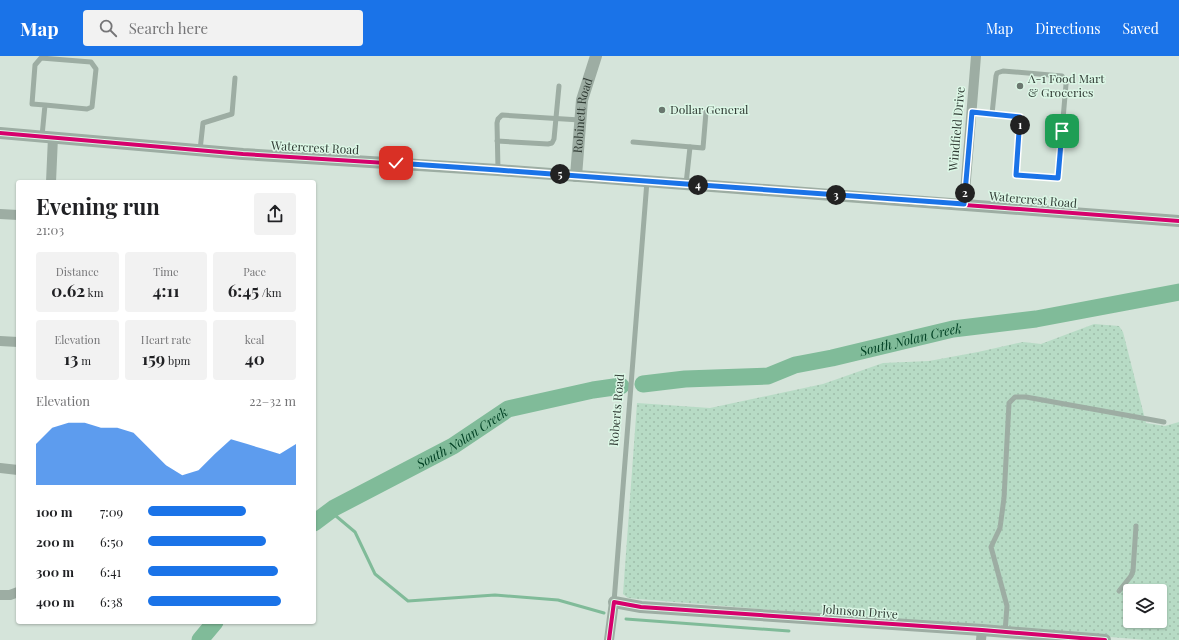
<!DOCTYPE html>
<html lang="en">
<head>
<meta charset="utf-8">
<style>
	body { margin:0; font-family:"Playfair Display",serif; background:#f2f2f2; color:#202124; height:100vh; display:flex; flex-direction:column; font-size:15px; white-space:nowrap }
	* { box-sizing:border-box; margin:0 }
	p { font-size:13px; color:#757577 }
	.icon { flex:none; width:22px; height:22px; fill:none; stroke:currentColor; stroke-width:2; stroke-linecap:round; stroke-linejoin:round }
	.map { position:relative; flex:1; overflow:hidden }
	.drawer { position:absolute; left:16px; top:124px; width:300px; height:444px; display:flex; flex-direction:column; background:#fff; border-radius:4px; box-shadow:0 1px 3px #0004 }
	.drawer>* { flex:none }
	.tools { position:absolute; left:1123px; top:528px; display:grid; gap:8px }
	.tools a { display:grid; place-items:center; width:44px; height:44px; border-radius:4px; background:#fff; box-shadow:0 1px 3px #0004; font-size:20px }
	.pin { position:absolute; display:grid; place-items:center; width:34px; height:34px; color:#fff; margin:-17px; border-radius:8px; box-shadow:0 2px 6px #0006 }
	.km { position:absolute; width:20px; height:20px; margin:-10px; border-radius:50%; background:#222; color:#fff; font-size:11px; line-height:20px; text-align:center }
	.round { display:grid; place-items:center; flex:none; width:42px; height:42px; border-radius:4px; background:#f2f2f2 }
	.head { display:flex; align-items:center; justify-content:space-between; height:68px; padding:0 20px }
	h1 { font-size:22px; font-weight:700; line-height:30px }
	.stats { display:grid; grid-template-columns:repeat(3,1fr); gap:6px; height:68px; padding:4px 20px }
	.stats div { display:grid; align-content:center; border-radius:4px; background:#f2f2f2; text-align:center }
	.stats b { font-size:17px; font-weight:700 }
	.stats small { font-size:11px; font-weight:400 }
	.stats p { font-size:11px }
	.chart { height:112px; padding:8px 20px }
	.chart p { display:flex; justify-content:space-between }
	.chart svg { width:100%; height:72px; margin-top:4px; fill:#1a73e8; opacity:.7 }
	ul { padding:0 20px; list-style:none; font-size:13px }
	li { display:grid; grid-template-columns:64px 48px 1fr; align-items:center; height:30px }
	li i { height:10px; border-radius:5px; background:#1a73e8 }
	header { display:flex; align-items:center; gap:24px; box-sizing:border-box; height:56px; padding:0 20px; background:#1a73e8; color:#fff }
	header strong { font-size:19px }
	nav { display:flex; gap:22px; margin-inline-start:auto; font-size:14px }
	.search { width:280px; height:36px; background:#f2f2f2; display:flex; align-items:center; gap:10px; box-sizing:border-box; padding:0 14px; border-radius:4px; color:#757577; font-size:15px }
	.map>svg:first-child { display:block }
	.green { fill:url(#green-dots); fill-rule:evenodd }
	.lines { fill:none; stroke-linecap:round; stroke-linejoin:round }
	.stream { stroke:#80bb99; stroke-width:3 }
	.river { stroke:#80bb99; stroke-width:17 }
	.service { stroke:#9dada3; stroke-width:5 }
	.minor { stroke:#9dada3; stroke-width:10 }
	.tertiary { stroke:#9dada3; stroke-width:12 }
	.cycleway-casing { stroke:#dcf7e6; stroke-width:6 }
	.cycleway { stroke:#d6006c; stroke-width:4 }
	.route-casing { stroke:#fff; stroke-width:8 }
	.route { stroke:#1a73e8; stroke-width:5 }
	.poi-dot { fill:#6a776f; stroke:#dcf7e6; stroke-width:1.5 }
	.labels { text-anchor:middle; stroke-width:3; stroke-linejoin:round; paint-order:stroke }
	.poi-label { font-size:12px; fill:#313c35; stroke:#dcf7e6; text-anchor:start }
	.street-label { font-size:12px; fill:#313c35; stroke:#dcf7e6 }
	.water-label { font-size:13px; font-style:italic; fill:#004124; stroke:#dcf7e6 }
</style>
</head>
<body>
<header>
<strong>Map</strong>
<div class="search"><svg class="icon" aria-label="search" viewBox="0 0 24 24"><circle cx="10" cy="10" r="6"/><path d="M15 15l6 6"/></svg>Search here</div>
<nav><a>Map</a><a>Directions</a><a>Saved</a></nav>
</header>
<div class="map">
<svg width="1179" height="584" viewBox="0 0 1179 584">
	<defs>
		<pattern id="green-dots" width="8" height="8" patternUnits="userSpaceOnUse"><rect width="8" height="8" fill="#b7dbc5"/><path d="M2 2h.1M6 6h.1" fill="none" stroke="#9ebdaa" stroke-width="1.8" stroke-linecap="round"/></pattern>
	</defs>
	<rect width="100%" height="100%" fill="#d5e4da"/>
	<path class="green" d="M1094 268 1119 270 1123 276 1146 367 1165 370 1179 366V584H1147L638 543 628 542 623 538 637 347 710 352 823 328 883 307 929 305 978 296 1023 286 1041 288ZM1130 535H1160V565H1130Z"/>
	<g class="lines">
		<g class="stream">
			<path d="M330 455 355 476 375 518 408 545 495 539 558 544 604 557"/>
			<path d="M626 563 789 575"/>
		</g>
		<g class="river">
			<path id="s1" d="M643 328 685 323 768 320 795 309 832 302 953 273 1036 263 1179 236"/>
			<path id="s2" d="M314 467 334 452 453 390 508 353 593 334 621 330"/>
			<path d="M200 584 215 566"/>
		</g>
		<g class="service">
			<path d="M971 56 1020 61 1016 119 1058 122 1066 28 1065 24 1062 20 1003 15 997 17 996 20 992 58"/>
			<path d="M42 80 45 49 87 53 92 51 96 13 91 6 41 2 35 9 32 48 45 49"/>
			<path d="M497 85 548 88 552 87 554 83 559 30"/>
			<path d="M633 86 703 92 706 56"/>
			<path d="M200 94 203 67 232 58 235 22"/>
			<path d="M498 114 497 67 498 63 502 59 580 64"/>
			<path d="M686 128 690 91"/>
			<path d="M1119 535 1131 520 1133 515 1136 470"/>
			<path d="M614 546 647 125"/>
			<path d="M1005 576 1007 550 991 491 1000 472 1004 442 1009 347 1015 341H1026L1164 366"/>
		</g>
		<g class="minor">
			<path d="M51 126 53 81"/>
			<path d="M964 148 976 0"/>
			<path d="M0 158 18 159"/>
			<path d="M0 285 18 286"/>
			<path d="M0 412 18 414"/>
			<path d="M0 539H10L18 536"/>
			<path d="M609 584 614 546"/>
			<path d="M981 584 982 574"/>
		</g>
		<g class="tertiary">
			<path d="M0 77 243 98 498 114 1179 165"/>
			<path id="s3" d="M576 120 582 44 596 0"/>
			<path d="M614 546 641 551 982 574 1105 584"/>
		</g>
		<g class="cycleway-casing">
			<g id="cycleway">
				<path d="M0 77 243 98 498 114 1179 165"/>
				<path d="M609 584 614 546 641 551 982 574 1105 584"/>
			</g>
		</g>
		<use href="#cycleway" class="cycleway"/>
	</g>
	<g class="lines">
		<g class="route-casing">
			<path id="route" d="M396 107 498 114 686 128 964 148 972 56 1020 61 1016 119 1058 122 1062 75"/>
		</g>
		<use href="#route" class="route"/>
	</g>
	<g class="poi-dot">
		<circle cx="1020" cy="30" r="4"/>
		<circle cx="662" cy="54" r="4"/>
	</g>
	<g class="labels">
		<g class="poi-label">
			<text x="1028" y="27">A-1 Food Mart<tspan x="1028" dy="14">&amp; Groceries</tspan></text>
			<text x="670" y="58">Dollar General</text>
		</g>
		<g class="street-label">
			<text dy="4" stroke="none"><textPath href="#s3" startOffset="61">Robinett Road</textPath></text>
			<text transform="translate(957 73) rotate(-85)" y="4">Windfield Drive</text>
			<text transform="translate(315 92) rotate(3)" y="4">Watercrest Road</text>
			<text transform="translate(1033 144) rotate(5)" y="4">Watercrest Road</text>
			<text transform="translate(617 354) rotate(-85)" y="4">Roberts Road</text>
			<text transform="translate(860 556) rotate(4)" y="4">Johnson Drive</text>
		</g>
		<g class="water-label">
			<text dy="5" stroke="none"><textPath href="#s1" startOffset="273">South Nolan Creek</textPath></text>
			<text dy="5" stroke="none"><textPath href="#s2" startOffset="171">South Nolan Creek</textPath></text>
		</g>
	</g>
</svg>
<div class="tools">
<a><svg class="icon" aria-label="layers" viewBox="0 0 24 24"><path d="M12 4l9 5-9 5-9-5zM3 14l9 5 9-5"/></svg></a>
</div>
<div class="pin" style="left:1062px;top:75px;background:#1e9e55"><svg class="icon" aria-label="arrive" viewBox="0 0 24 24"><path d="M6 21V4h12l-3 4 3 4H6"/></svg></div>
<div class="pin" style="left:396px;top:107px;background:#d93025"><svg class="icon" aria-label="check" viewBox="0 0 24 24"><path d="M5 12l5 5 9-10"/></svg></div>
<b class="km" style="left:1020px;top:69px">1</b>
<b class="km" style="left:965px;top:137px">2</b>
<b class="km" style="left:836px;top:139px">3</b>
<b class="km" style="left:698px;top:129px">4</b>
<b class="km" style="left:560px;top:118px">5</b>
<section class="drawer">
<div class="head"><div><h1>Evening run</h1><p>21:03</p></div><a class="round"><svg class="icon" aria-label="share" viewBox="0 0 24 24"><path d="M12 15V3M7 8l5-5 5 5M5 13v7h14v-7"/></svg></a></div>
<div class="stats">
<div><p>Distance</p><b>0.62<small> km</small></b></div>
<div><p>Time</p><b>4:11</b></div>
<div><p>Pace</p><b>6:45<small> /km</small></b></div>
</div>
<div class="stats">
<div><p>Elevation</p><b>13<small> m</small></b></div>
<div><p>Heart rate</p><b>159<small> bpm</small></b></div>
<div><p>kcal</p><b>40</b></div>
</div>
<div class="chart"><p><span>Elevation</span>22–32 m</p>
<svg viewBox="0 0 160 44" preserveAspectRatio="none"><path d="M0 44V19L10 9L20 6L30 6L40 9L50 9L60 12L70 22L80 32L90 38L100 35L110 25L120 16L130 19L140 22L150 25L160 19V44z"/></svg>
</div>
<ul>
<li><b>100 m</b>7:09<i style="width:66%"></i></li>
<li><b>200 m</b>6:50<i style="width:80%"></i></li>
<li><b>300 m</b>6:41<i style="width:88%"></i></li>
<li><b>400 m</b>6:38<i style="width:90%"></i></li>
</ul>
</section>
</div>
</body>
</html>
